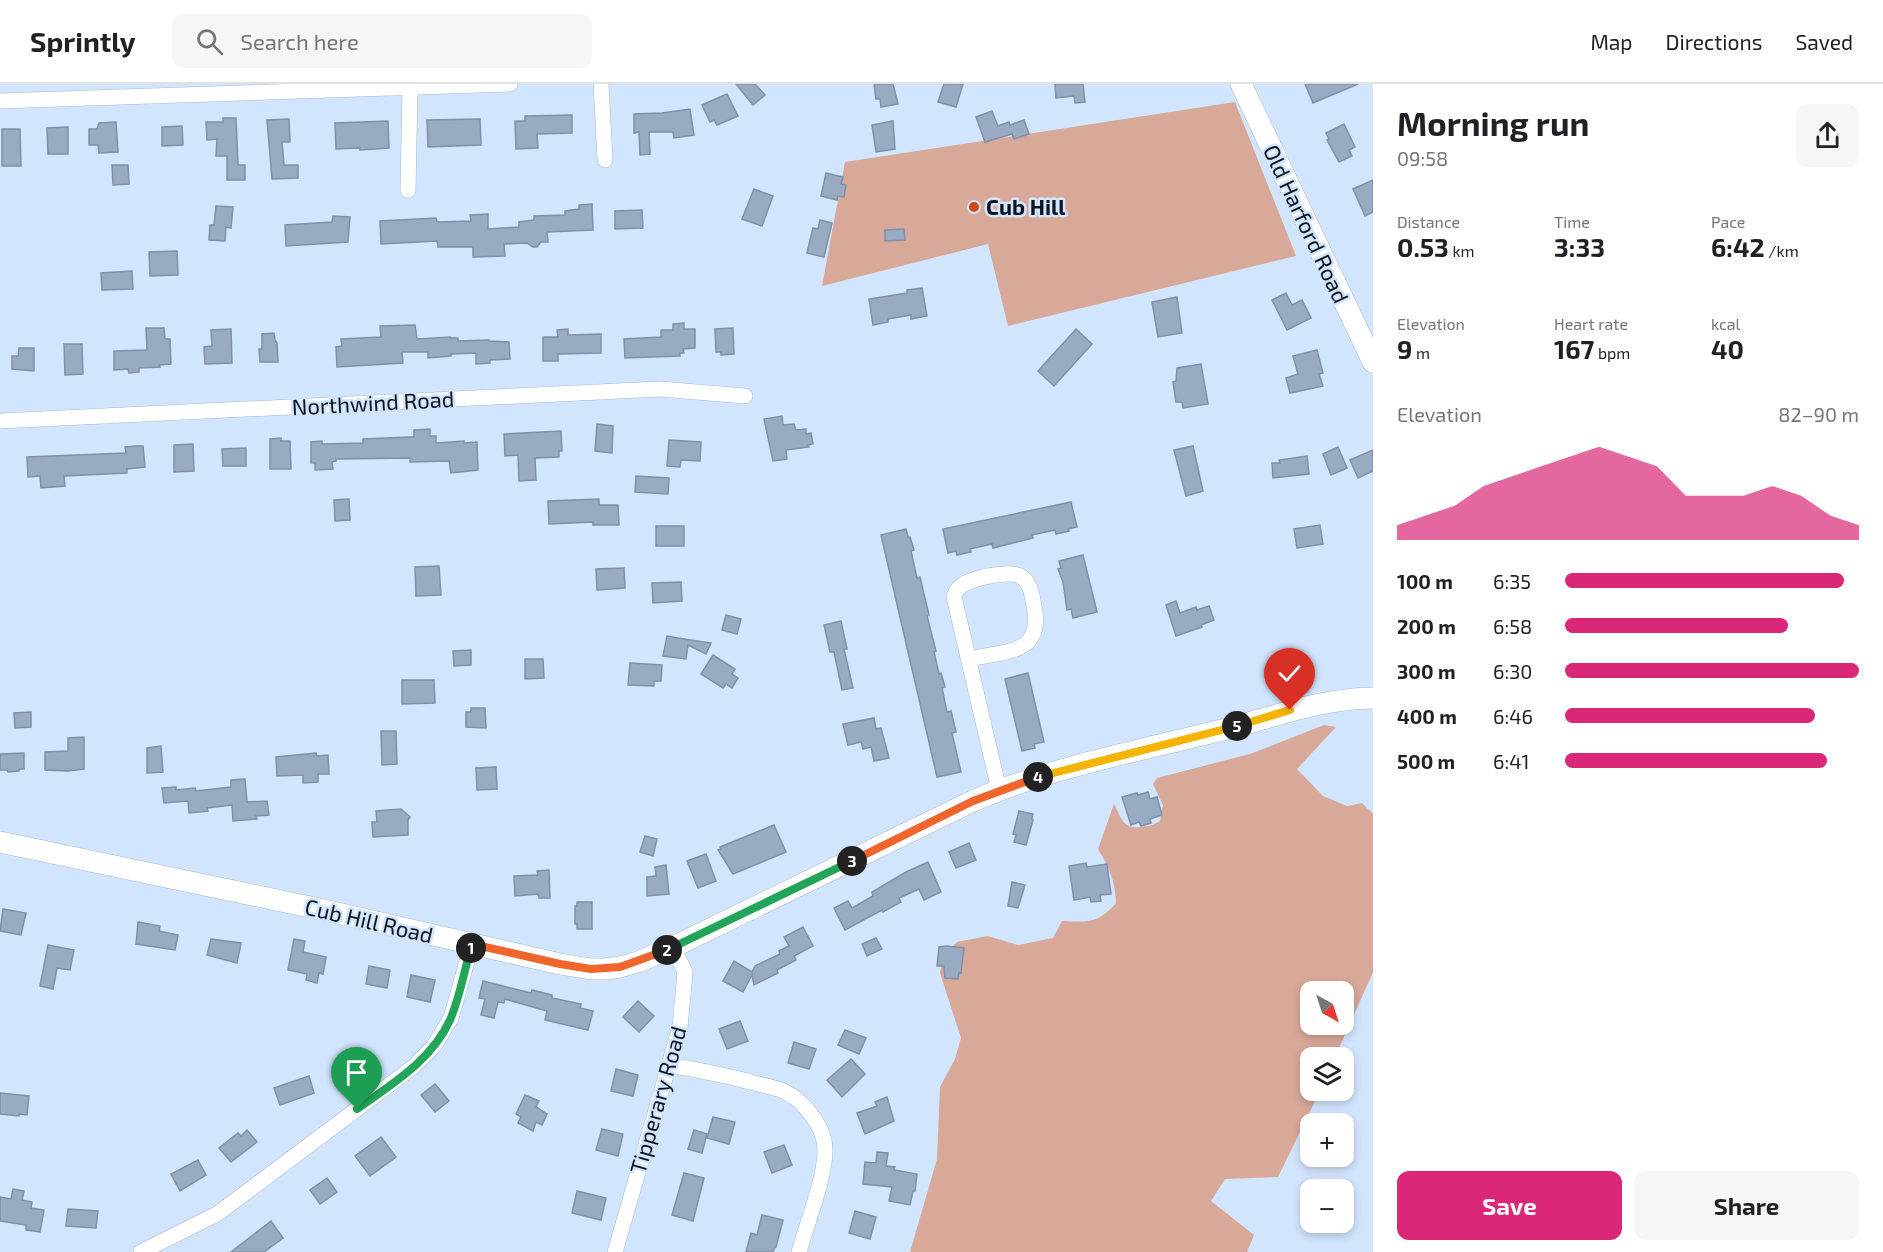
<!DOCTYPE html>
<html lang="en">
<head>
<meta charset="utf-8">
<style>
	body { margin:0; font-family:"Exo 2",sans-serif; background:#f6f6f6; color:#202124; height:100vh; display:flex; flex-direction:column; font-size:22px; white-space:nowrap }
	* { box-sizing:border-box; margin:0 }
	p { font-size:20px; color:#757577 }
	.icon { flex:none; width:33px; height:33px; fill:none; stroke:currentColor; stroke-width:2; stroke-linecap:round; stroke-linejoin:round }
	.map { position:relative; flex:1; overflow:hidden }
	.drawer { display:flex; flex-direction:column; background:#fff; width:510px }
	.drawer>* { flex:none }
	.needle { width:39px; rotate:141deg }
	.controls { position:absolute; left:1300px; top:897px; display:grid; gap:12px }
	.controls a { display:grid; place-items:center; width:54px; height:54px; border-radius:12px; background:#fff; box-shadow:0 3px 9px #0003; font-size:30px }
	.pin { position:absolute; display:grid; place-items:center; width:51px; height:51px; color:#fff; margin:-62px -26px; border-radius:50% 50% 50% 0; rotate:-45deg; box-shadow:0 0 6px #0007 }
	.pin .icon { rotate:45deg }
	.km { position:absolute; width:30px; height:30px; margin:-15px; border-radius:50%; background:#222; color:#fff; font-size:16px; line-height:30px; text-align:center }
	.round { display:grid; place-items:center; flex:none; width:63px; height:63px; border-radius:12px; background:#f6f6f6 }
	.overview { display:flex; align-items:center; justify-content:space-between; height:102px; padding:0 24px }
	h1 { font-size:33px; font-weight:700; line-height:45px }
	.metrics { display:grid; grid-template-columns:repeat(3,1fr); gap:9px; height:102px; padding:6px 24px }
	.metrics div { display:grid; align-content:center }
	.metrics b { font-size:26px; font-weight:700 }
	.metrics small { font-size:16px; font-weight:400 }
	.metrics p { font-size:16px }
	.chart { height:168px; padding:12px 24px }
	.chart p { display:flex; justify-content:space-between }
	.chart svg { width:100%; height:108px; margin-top:6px; fill:#db2777; opacity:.7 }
	.button { display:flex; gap:12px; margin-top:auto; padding:12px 24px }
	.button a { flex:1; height:69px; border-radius:12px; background:#db2777; color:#fff; font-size:24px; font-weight:700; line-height:69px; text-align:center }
	.button a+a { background:#f6f6f6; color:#202124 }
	ul { padding:0 24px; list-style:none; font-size:20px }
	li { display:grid; grid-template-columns:96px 72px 1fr; align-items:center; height:45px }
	li i { height:15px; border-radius:8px; background:#db2777 }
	header { display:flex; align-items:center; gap:36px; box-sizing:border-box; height:84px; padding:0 30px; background:#fff; border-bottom:2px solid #e0e0e0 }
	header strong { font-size:28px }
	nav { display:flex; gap:33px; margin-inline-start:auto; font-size:21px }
	.search { width:420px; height:54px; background:#f6f6f6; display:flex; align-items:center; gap:15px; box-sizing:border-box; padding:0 21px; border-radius:12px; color:#757577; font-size:22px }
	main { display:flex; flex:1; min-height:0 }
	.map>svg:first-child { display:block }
	.green { fill:#d8a899; fill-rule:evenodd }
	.building { fill:#99abc3; stroke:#7f90a7; stroke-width:1.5 }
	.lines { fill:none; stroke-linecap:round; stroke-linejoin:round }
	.street-casing { stroke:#a7b9d1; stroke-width:16 }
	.secondary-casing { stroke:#a7b9d1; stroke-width:22 }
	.street { stroke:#fff; stroke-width:15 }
	.secondary { stroke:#fff; stroke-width:21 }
	.split-1-casing { stroke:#fff; stroke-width:12 }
	.split-2-casing { stroke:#fff; stroke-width:12 }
	.split-3-casing { stroke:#fff; stroke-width:12 }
	.split-4-casing { stroke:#fff; stroke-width:12 }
	.split-5-casing { stroke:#fff; stroke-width:12 }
	.split-6-casing { stroke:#fff; stroke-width:12 }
	.split-1 { stroke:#22a559; stroke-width:8 }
	.split-2 { stroke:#f0652b; stroke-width:8 }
	.split-3 { stroke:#22a559; stroke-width:8 }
	.split-4 { stroke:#f0652b; stroke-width:8 }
	.split-5 { stroke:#f5b400; stroke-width:8 }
	.split-6 { stroke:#f5b400; stroke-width:8 }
	.poi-dot { fill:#d0481a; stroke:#d2e5fe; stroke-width:2 }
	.labels { text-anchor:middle; stroke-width:5; stroke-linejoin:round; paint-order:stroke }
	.poi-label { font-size:22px; font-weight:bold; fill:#0d131c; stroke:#d2e5fe; text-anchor:start }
	.street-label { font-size:22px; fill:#0d131c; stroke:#d2e5fe }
</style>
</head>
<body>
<header>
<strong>Sprintly</strong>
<div class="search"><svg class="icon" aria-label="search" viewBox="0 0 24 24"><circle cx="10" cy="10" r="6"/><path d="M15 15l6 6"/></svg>Search here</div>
<nav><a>Map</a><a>Directions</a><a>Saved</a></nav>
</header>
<main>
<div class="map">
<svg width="1373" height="1168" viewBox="0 0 1373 1168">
	<rect width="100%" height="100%" fill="#d2e5fe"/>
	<g class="green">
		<path d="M1235 18 1296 172 1008 242 988 160 822 202 845 78Z"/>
		<path d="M1324 641 1336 643 1297 685 1323 712 1347 722 1362 719 1373 730V888L1335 973 1311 974V1006L1320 1007 1278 1093 1225 1095 1211 1117 1254 1151 1247 1168H910L937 1075 940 1003 955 975 961 954 940 889 943 872 957 858 988 852 1018 861 1053 854 1062 837C1088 838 1098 840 1116 819 1115 796 1109 783 1098 765L1114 720C1122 735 1123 745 1141 743 1150 742 1153 741 1160 737L1163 721 1153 700 1157 694 1250 670ZM1311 908H1344V940H1311Z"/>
	</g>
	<g class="building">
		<path d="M736 0H755L765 11 753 21Z"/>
		<path d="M874 0H893L898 20 881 23 880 15H876Z"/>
		<path d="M944 0H963L956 23 938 18Z"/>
		<path d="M1055 0H1083L1085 18 1075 19 1074 12 1056 14Z"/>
		<path d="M1305 0H1358L1313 19Z"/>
		<path d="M727 10 738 32 717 41 714 36 710 38 702 21Z"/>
		<path d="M690 25 694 51 674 54 673 48H649L650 70 640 71 639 48 634 49V30L662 29Z"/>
		<path d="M992 27 998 42 1009 38 1010 41 1024 36 1029 50 1014 55 1012 50 985 58 976 33Z"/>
		<path d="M572 31V49L537 50 538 64 516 65 515 37H525V32Z"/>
		<path d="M223 34H236L238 81H245V96H227V72H216L217 55 207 56 206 38H223Z"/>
		<path d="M289 35 290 58H282L284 81H298V94L272 95 267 36Z"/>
		<path d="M480 35 481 61 428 63 427 36Z"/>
		<path d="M388 37 389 64 360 66V64L336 65 335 39Z"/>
		<path d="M893 37 895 65 876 68 872 41Z"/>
		<path d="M116 38 118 68 99 69 98 61H89V45H97L99 39Z"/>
		<path d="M1344 40 1355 63 1349 66 1352 72 1339 78 1327 56 1329 55 1326 49Z"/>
		<path d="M182 42 183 61 162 62V43Z"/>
		<path d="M68 43V70H48L47 44Z"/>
		<path d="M2 45H20L21 82H2Z"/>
		<path d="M112 81H128L129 100 113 101Z"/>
		<path d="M826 89 843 93 841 100 846 101 844 113 838 112 837 116 821 112Z"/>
		<path d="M1373 96V128L1365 132 1353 105Z"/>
		<path d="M754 105 773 112 762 142 742 135Z"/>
		<path d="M592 120 593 146 547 148 548 158H541L537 163H533L527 159 504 160 505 172 473 173V163H438L437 157 381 160 380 137 436 134 437 138 471 137 470 131 488 130V145L519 143V138L534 136V132L565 131V127L579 125V121Z"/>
		<path d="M216 122 233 123 231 144 226 143 225 157 209 156 210 141H214Z"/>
		<path d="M642 126 643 144 615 145V127Z"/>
		<path d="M333 132 350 133 348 158 286 162 285 141 332 138Z"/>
		<path d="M820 136 832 139 824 173 807 169 813 144 818 145Z"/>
		<path d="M904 145 905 156 885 157V146Z"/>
		<path d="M177 167 178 191 150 192 149 168Z"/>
		<path d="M132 187 133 205 102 206 101 189Z"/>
		<path d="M922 204 927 232 911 235V231L888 235V238L873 241 869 215 907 209V206Z"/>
		<path d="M1286 209 1292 221 1302 216 1311 234 1287 246 1272 216Z"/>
		<path d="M1177 213 1182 249 1158 253 1152 218Z"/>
		<path d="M684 239V245H695V264L683 265 684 269H680V272L625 274 624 255 661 253V246H673V240Z"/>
		<path d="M415 241 417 255 450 253V254H458V257L489 256V257L509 258 510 275 490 276V279L476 280V269L451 270V272L428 274V268H402L403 279 337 283 336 263 342 262 341 255 381 253 380 242Z"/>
		<path d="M146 244H164L165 255H170L171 280 159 281 160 283 139 284V288L129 289 128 285 114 286V267L147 266Z"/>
		<path d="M733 244 734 270 721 271V268H716L715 245Z"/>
		<path d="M231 245 232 279 205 280 204 263 212 262 211 246Z"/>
		<path d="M568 245V251L601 250V269L558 270V277H543V253H558L557 246Z"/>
		<path d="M1076 245 1092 260 1054 302 1038 287Z"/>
		<path d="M274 249 275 256 277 259 278 278H260L259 265H262V250Z"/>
		<path d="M64 260H82L83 290 65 291Z"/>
		<path d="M19 264H34V287L12 285V272H18Z"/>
		<path d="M1317 266 1323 289 1319 290 1323 302 1290 309 1286 294 1298 290 1293 272Z"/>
		<path d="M1201 280 1208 320 1183 324 1182 318H1176L1173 298 1176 297 1177 284Z"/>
		<path d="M782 332 783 341 794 340 796 346 806 345V350L811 349 813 360 808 361 809 363 786 366 787 375 773 377 764 335Z"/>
		<path d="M597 340 613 342 612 369 595 367Z"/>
		<path d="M430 345V352H436V359L464 357V359L477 358 478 386 451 389 449 377 410 378V374L336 375V377L332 378 333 385 315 386V379H311V358L322 357V360L363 359V355L409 353H414V346Z"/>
		<path d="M561 347 562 367H559V373L535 374 536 396 519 397 518 371 505 372 504 350Z"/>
		<path d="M281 354V357H290L291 385H270V355Z"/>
		<path d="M669 356 701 358 700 377 681 376 680 383 667 382Z"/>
		<path d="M193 360 194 387 174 388V361Z"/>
		<path d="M136 362H143L145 383 127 385V389L64 392 65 402 41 404 40 392 28 393 27 373 126 369 125 363Z"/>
		<path d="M1193 362 1203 407 1186 412 1174 366Z"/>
		<path d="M1338 363 1347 384 1331 391 1323 370Z"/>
		<path d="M246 364V382H223L222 365Z"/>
		<path d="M1373 366V387L1358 394 1350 376Z"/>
		<path d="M1307 372 1309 390 1273 394 1272 379H1280L1279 376Z"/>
		<path d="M636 392 669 394 668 410 635 408Z"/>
		<path d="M349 415 350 436 335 437 334 416Z"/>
		<path d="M599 415V421H618L619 441H593V438L549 440 548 417Z"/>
		<path d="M1071 418 1077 443 1068 445 1069 447 1056 450 1055 446 1032 451 1033 454 993 464 992 460 970 465 971 468 957 471 956 467 948 469 943 445Z"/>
		<path d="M1320 441 1323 460 1297 464 1294 445Z"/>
		<rect x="656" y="442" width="28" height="20"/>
		<path d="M906 445 908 453H910L914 466 911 467 917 494 920 493 929 531 927 532 936 567 934 568 939 590 941 589 945 603 942 604 947 628 951 627 956 648 952 649 961 688 937 693 881 451Z"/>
		<path d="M1083 471 1097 528 1073 534 1071 525 1067 526 1063 498 1058 485 1061 484 1059 477Z"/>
		<path d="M439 482 441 511 416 512 415 483Z"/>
		<path d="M624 484 625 504 597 506 596 485Z"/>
		<path d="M681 498 682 517 653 519 652 499Z"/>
		<path d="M1176 517 1180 529 1196 523 1197 526 1209 522 1214 536 1201 541 1202 543 1176 552 1166 521Z"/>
		<path d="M726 531 741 535 737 550 722 546Z"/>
		<path d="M841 537 847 565H844L853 604 842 606 834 568H830L824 541Z"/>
		<path d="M667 552 678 554 711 559 706 570 688 561 686 575 663 572Z"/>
		<path d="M471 566V581L454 582 453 567Z"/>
		<path d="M713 571 735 585 732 590 738 594 732 604 726 600 723 604 701 590Z"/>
		<path d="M525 575H543L544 594 525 595Z"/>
		<path d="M630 579 662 581 661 597H654V602L628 601Z"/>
		<path d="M1028 589 1044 658 1034 660 1035 664 1022 667 1005 595Z"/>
		<path d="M402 596H434L435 619 402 620Z"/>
		<path d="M471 624H485L486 644 466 643V628H471Z"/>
		<path d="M31 628V643L15 644 14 629Z"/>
		<path d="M874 634 876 645 881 644 889 674 874 677 871 663 863 665 861 658 848 661 843 640Z"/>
		<path d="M381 647H396L397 680 382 681Z"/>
		<path d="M84 653V685L68 687 45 686V668L68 667V654Z"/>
		<path d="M161 662 163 688 147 689V664Z"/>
		<path d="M24 669V685H19V687L8 688 7 686H0V670Z"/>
		<path d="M316 669 317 672 328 671 329 690H318V698L303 699V691L277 692 276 673Z"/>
		<path d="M496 683 497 705 477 706 476 684Z"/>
		<path d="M245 695 247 718 267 717 269 731 256 732 257 735 233 737 232 721 207 724 208 727 189 729 188 717 164 719 162 704 176 703V706L195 704 196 707 231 703V696Z"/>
		<path d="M1148 708 1150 715 1157 713 1162 731 1150 735 1151 739 1141 742 1139 738 1131 741 1122 713 1137 709 1138 711Z"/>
		<path d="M401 725 410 733 408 736V751L373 753 372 738H377L376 727Z"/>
		<path d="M1019 727 1033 730 1032 735 1033 736 1026 761 1014 758 1016 751 1013 750Z"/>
		<path d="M774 741 786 768 733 790 718 766 721 765 720 763Z"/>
		<path d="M645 752 657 755 653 772 640 768Z"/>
		<path d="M969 759 976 776 956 784 949 768Z"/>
		<path d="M706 770 716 797 698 804 687 777Z"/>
		<path d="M928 778 941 808 924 816 919 805 899 814 901 818 883 828 882 826 845 846 834 824 848 817 852 824 873 812 872 808 906 788Z"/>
		<path d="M1086 779 1087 783 1107 780 1111 810 1100 811 1101 817 1091 818 1090 813 1074 816 1069 782Z"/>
		<path d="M666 781 669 810 647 812V793L656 792 655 783Z"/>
		<path d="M549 786 550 814H539L538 810 515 812 514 792 538 791 537 787Z"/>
		<path d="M1012 798 1025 801 1018 824 1008 822Z"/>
		<path d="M577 818H592V845H577V840H575V822H577Z"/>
		<path d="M3 825 26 829 21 851 0 847Z"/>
		<path d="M138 838 160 842 159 847 178 851 175 866 136 860Z"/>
		<path d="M803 843 813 862 794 872 796 876 777 886 778 889 754 901 752 891 743 908 723 897 734 877 752 888 755 882 780 870 779 867 789 862 784 853Z"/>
		<path d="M876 854 882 865 867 872 862 860Z"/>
		<path d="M211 855 241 859 237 879 207 871Z"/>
		<path d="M294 855 305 857 303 868 326 873 323 890 319 889 317 899 306 896 307 890 288 886Z"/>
		<path d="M48 861 74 866 70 886 57 884 53 905 40 902Z"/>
		<path d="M946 862 964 864 961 889H959L958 895 945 894 944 882H937L939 863Z"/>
		<path d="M369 882 390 886 387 904 366 900Z"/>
		<path d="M411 891 435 896 430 918 407 913Z"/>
		<path d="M483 897 531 909 532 906 552 911V914L581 920 580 924 593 927 588 946 545 936 547 927 505 915 504 919 498 918 494 934 481 931 485 915 479 914Z"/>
		<path d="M638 917 654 932 639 948 623 933Z"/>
		<path d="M740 937 748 957 727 965 719 945Z"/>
		<path d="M845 946 866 954 859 970 838 961Z"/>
		<path d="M794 958 816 965 809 985 788 979Z"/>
		<path d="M851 975 865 990 842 1013 827 996Z"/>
		<path d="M616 985 638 991 633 1012 611 1007Z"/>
		<path d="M309 992 314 1009 280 1021 274 1004Z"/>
		<path d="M435 1000 449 1017 435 1028 421 1011Z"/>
		<path d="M0 1009 29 1012 27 1031 19 1030V1032L0 1030Z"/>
		<path d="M525 1011 539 1017 536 1023 547 1030 542 1041 536 1038 533 1047 518 1039 521 1033 516 1030Z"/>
		<path d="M887 1013 894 1037 865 1050 857 1029 877 1022 875 1018Z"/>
		<path d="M713 1033 735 1038 729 1060 707 1054Z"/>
		<path d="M602 1045 623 1050 618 1072 596 1066Z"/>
		<path d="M247 1046 257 1058 231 1078 219 1064 238 1049 241 1052Z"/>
		<path d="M694 1046 707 1050 702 1069 688 1065Z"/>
		<path d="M381 1053 396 1073 370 1092 355 1072Z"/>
		<path d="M784 1061 792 1081 772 1089 764 1068Z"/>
		<path d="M877 1068 888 1069 886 1082 895 1083 894 1086 917 1090 915 1107H913L910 1121 889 1117 892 1103 863 1100 865 1078 876 1079Z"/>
		<path d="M198 1076 206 1091 180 1107 171 1090Z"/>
		<path d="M684 1089 704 1094 693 1137 672 1131Z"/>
		<path d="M327 1094 337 1108 320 1120 310 1106Z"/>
		<path d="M13 1105 24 1107 22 1116 32 1118 31 1124 44 1126 40 1148 26 1146V1141L0 1137V1113L11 1115Z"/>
		<path d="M577 1107 606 1114 601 1136 572 1129Z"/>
		<path d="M68 1125 98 1127 96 1144 66 1142Z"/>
		<path d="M855 1127 876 1133 870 1155 849 1149Z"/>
		<path d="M762 1131 783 1136 776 1163H775L773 1168H746L751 1149 757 1151Z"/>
		<path d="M271 1137 283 1154 264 1168H231Z"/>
	</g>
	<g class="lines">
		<g class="street-casing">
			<g id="street">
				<path d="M601 0 605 76"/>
				<path d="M0 17 510 0"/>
				<path d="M408 106 410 3"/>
				<path d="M0 337 660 305 745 312"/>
				<path d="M969 575C1005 567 1044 571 1034 522 1032 511 1031 500 1022 493 1012 485 971 494 961 502 957 505 955 509 954 513L999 706"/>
				<path d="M669 981C698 986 726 991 754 999 763 1001 772 1003 781 1006 802 1014 825 1042 825 1066 825 1095 807 1139 799 1168"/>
				<path d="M141 1168 217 1130 413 983 434 962 451 934 472 860"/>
				<path d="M615 1168 680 943 685 888 673 863"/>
			</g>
		</g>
		<g class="secondary-casing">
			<g id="secondary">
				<path d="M1241 0 1373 278"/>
				<path d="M0 758 324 826 560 880 591 885H605L620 883 638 878 673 863 973 717C1052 683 1138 667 1222 646 1276 633 1316 615 1373 614"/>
			</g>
		</g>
		<use href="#street" class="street"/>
		<use href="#secondary" class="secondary"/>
	</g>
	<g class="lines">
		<g class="split-1-casing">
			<path id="split-1" d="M357 1025C392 1000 432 976 450 936 460 913 464 887 471 864"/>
		</g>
		<g class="split-2-casing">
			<path id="split-2" d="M471 864 472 860 560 880 591 885 620 883 667 866"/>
		</g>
		<g class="split-3-casing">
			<path id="split-3" d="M667 866 852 777"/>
		</g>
		<g class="split-4-casing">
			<path id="split-4" d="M852 777 973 717 1038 693"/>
		</g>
		<g class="split-5-casing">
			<path id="split-5" d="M1038 693 1237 642"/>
		</g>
		<g class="split-6-casing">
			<path id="split-6" d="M1237 642 1290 626"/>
		</g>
		<use href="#split-1" class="split-1"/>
		<use href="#split-2" class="split-2"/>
		<use href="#split-3" class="split-3"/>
		<use href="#split-4" class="split-4"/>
		<use href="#split-5" class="split-5"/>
		<use href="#split-6" class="split-6"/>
	</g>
	<circle class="poi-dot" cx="974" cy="123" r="6"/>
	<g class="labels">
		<g class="poi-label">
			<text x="986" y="131">Cub Hill</text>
		</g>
		<g class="street-label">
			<text transform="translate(1306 140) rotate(65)" y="8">Old Harford Road</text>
			<text transform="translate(373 319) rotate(-3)" y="8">Northwind Road</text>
			<text transform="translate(369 837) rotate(13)" y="8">Cub Hill Road</text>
			<text transform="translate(658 1016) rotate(-74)" y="8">Tipperary Road</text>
		</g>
	</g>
</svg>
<div class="controls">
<a><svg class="needle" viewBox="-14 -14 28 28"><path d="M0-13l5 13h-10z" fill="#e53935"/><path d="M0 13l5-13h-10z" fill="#757577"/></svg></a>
<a><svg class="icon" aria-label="layers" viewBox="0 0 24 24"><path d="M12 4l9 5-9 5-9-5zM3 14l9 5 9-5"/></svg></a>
<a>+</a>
<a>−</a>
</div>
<div class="pin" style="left:357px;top:1025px;background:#1e9e55"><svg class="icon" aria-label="arrive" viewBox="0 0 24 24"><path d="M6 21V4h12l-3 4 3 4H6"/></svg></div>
<div class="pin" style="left:1290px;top:626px;background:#d93025"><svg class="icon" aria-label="check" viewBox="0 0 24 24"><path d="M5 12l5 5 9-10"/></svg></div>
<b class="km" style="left:471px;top:864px">1</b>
<b class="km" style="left:667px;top:866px">2</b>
<b class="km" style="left:852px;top:777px">3</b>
<b class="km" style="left:1038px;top:693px">4</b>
<b class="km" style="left:1237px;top:642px">5</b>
</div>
<section class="drawer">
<div class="overview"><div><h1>Morning run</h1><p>09:58</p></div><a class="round"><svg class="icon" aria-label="share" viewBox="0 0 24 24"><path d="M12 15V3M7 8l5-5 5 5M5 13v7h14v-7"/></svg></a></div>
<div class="metrics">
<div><p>Distance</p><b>0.53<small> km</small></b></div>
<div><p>Time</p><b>3:33</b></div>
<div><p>Pace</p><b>6:42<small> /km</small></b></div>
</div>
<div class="metrics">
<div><p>Elevation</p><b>9<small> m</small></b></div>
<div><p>Heart rate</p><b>167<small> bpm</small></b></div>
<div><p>kcal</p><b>40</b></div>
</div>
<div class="chart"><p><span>Elevation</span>82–90 m</p>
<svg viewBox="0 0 160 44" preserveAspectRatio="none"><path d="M0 44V38L10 34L20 30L30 22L40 18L50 14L60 10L70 6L80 10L90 14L100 26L110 26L120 26L130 22L140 26L150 34L160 38V44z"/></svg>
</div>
<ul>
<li><b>100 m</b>6:35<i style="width:95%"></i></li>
<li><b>200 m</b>6:58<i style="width:76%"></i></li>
<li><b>300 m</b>6:30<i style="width:100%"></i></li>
<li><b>400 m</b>6:46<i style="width:85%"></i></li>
<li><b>500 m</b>6:41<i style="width:89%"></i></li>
</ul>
<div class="button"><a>Save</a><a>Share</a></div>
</section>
</main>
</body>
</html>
